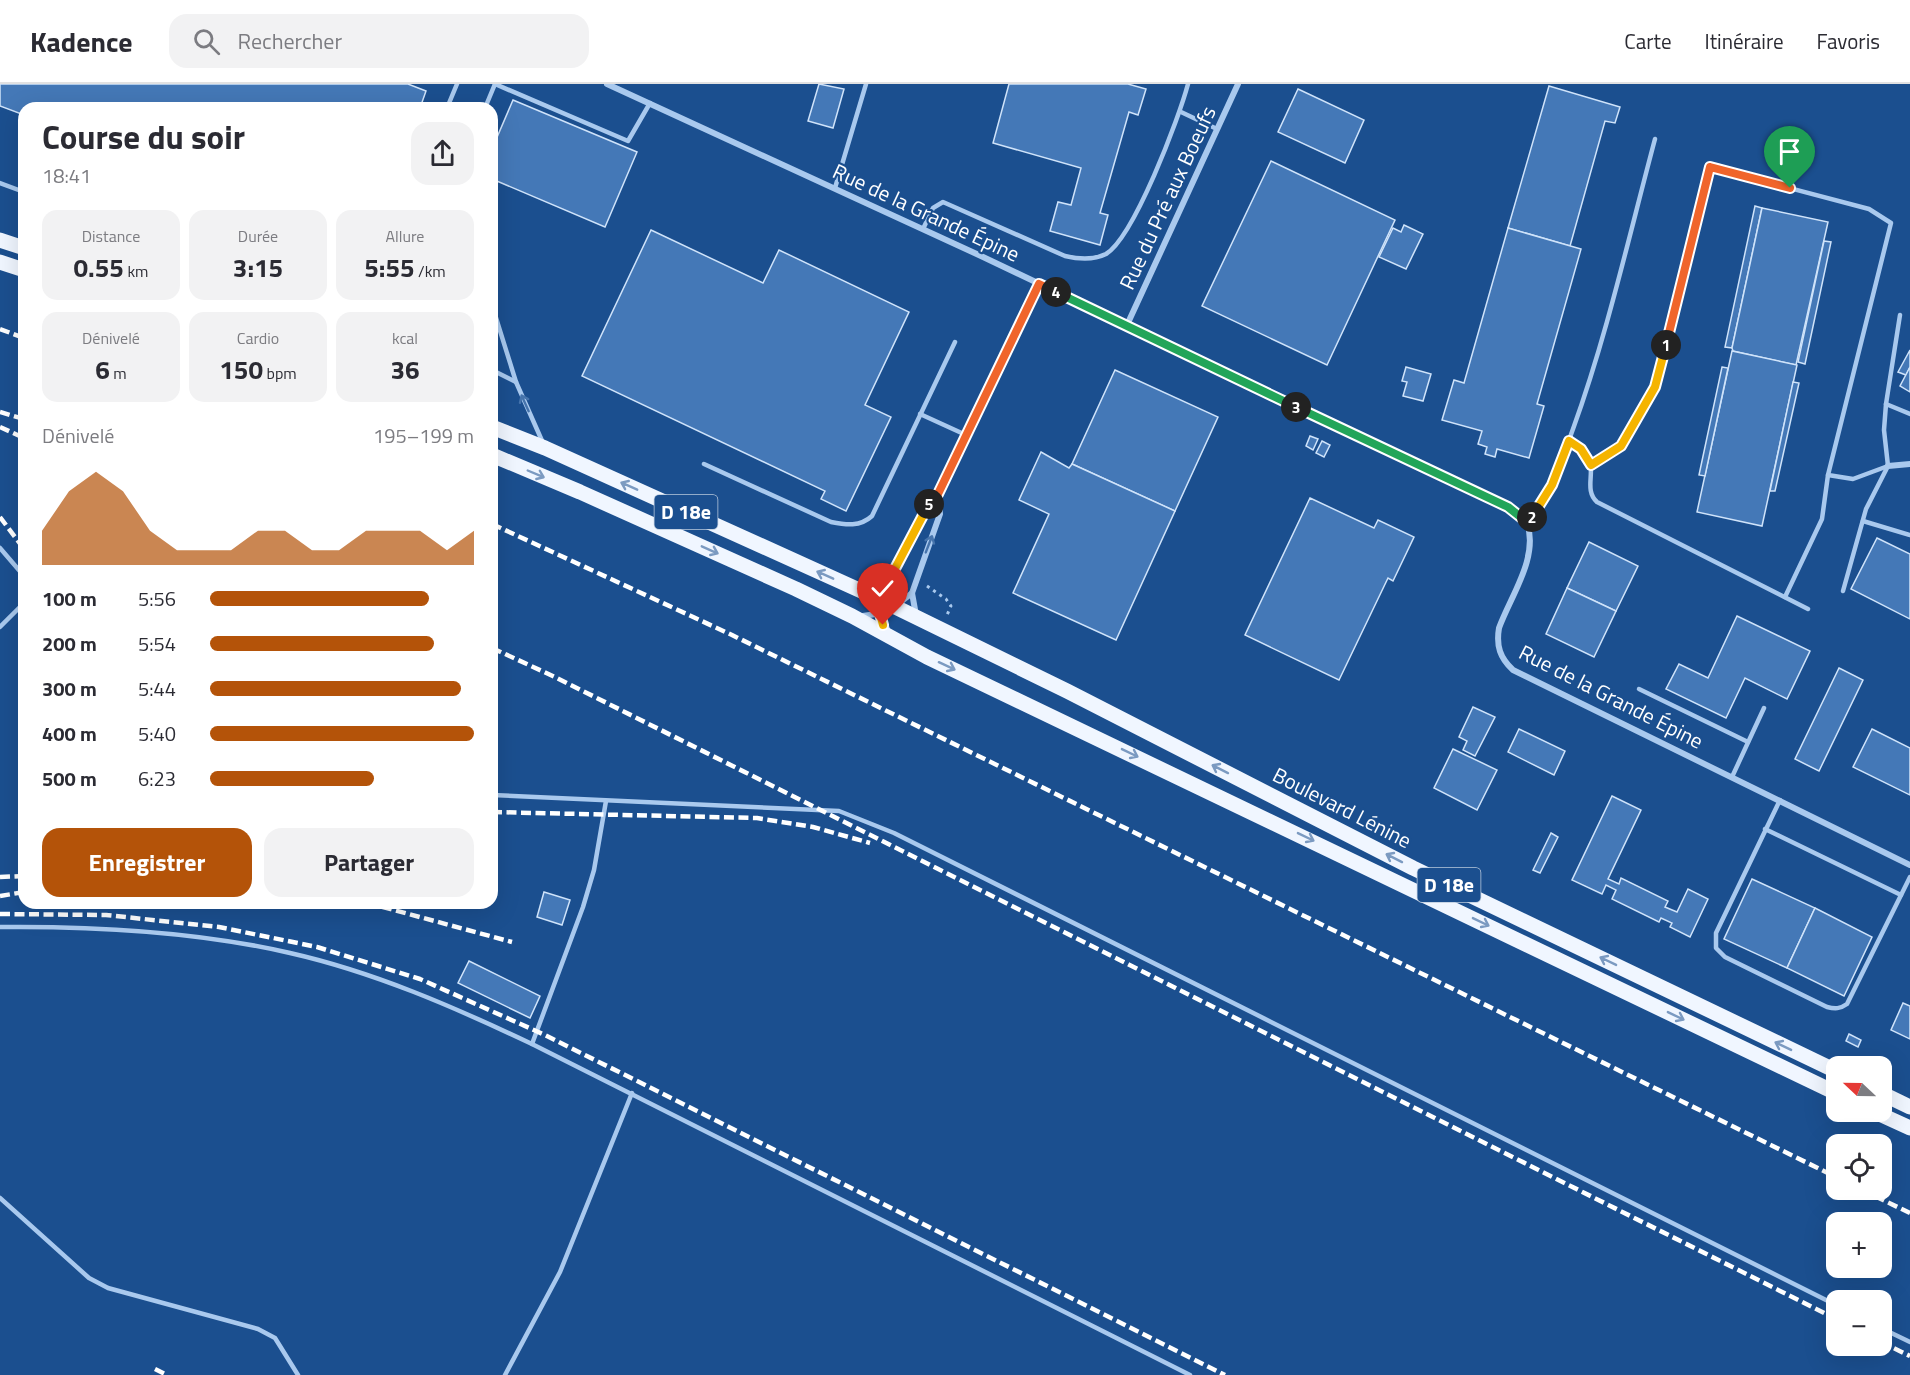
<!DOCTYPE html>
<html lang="fr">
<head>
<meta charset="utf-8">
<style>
	body { margin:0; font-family:"Titillium Web",sans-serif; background:#f2f2f3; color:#2b2b33; height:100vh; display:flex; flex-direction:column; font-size:22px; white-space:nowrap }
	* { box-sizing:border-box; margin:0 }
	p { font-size:20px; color:#7c7c81 }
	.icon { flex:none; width:33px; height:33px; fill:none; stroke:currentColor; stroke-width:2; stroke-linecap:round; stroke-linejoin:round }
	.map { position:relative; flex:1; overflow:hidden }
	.side { position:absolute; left:18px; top:18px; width:480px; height:807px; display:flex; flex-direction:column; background:#fff; border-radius:18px; box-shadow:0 6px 24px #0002 }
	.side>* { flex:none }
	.needle { width:39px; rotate:292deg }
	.controls { position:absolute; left:1826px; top:972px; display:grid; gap:12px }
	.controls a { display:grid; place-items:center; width:66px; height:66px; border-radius:12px; background:#fff; box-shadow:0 6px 24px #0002; font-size:30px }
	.pin { position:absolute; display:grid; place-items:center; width:51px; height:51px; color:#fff; margin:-62px -26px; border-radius:50% 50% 50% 0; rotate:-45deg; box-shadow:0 0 6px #0007 }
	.pin .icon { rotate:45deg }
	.km { position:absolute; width:30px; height:30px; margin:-15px; border-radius:50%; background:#222; color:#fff; font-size:16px; line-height:30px; text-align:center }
	.round { display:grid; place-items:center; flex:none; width:63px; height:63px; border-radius:18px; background:#f2f2f3 }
	.head { display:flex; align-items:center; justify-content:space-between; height:102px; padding:0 24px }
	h1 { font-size:33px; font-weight:700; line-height:45px }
	.stats { display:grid; grid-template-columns:repeat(3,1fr); gap:9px; height:102px; padding:6px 24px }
	.stats div { display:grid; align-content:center; border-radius:15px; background:#f2f2f3; text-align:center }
	.stats b { font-size:26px; font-weight:700 }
	.stats small { font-size:16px; font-weight:400 }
	.stats p { font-size:16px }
	.chart { height:168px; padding:12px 24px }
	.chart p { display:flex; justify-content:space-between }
	.chart svg { width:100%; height:108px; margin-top:6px; fill:#b45309; opacity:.7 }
	.button { display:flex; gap:12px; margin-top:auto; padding:12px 24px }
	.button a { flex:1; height:69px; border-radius:18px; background:#b45309; color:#fff; font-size:24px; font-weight:700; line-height:69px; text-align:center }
	.button a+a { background:#f2f2f3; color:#2b2b33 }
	ul { padding:0 24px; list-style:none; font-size:20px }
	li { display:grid; grid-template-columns:96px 72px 1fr; align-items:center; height:45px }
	li i { height:15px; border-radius:8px; background:#b45309 }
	header { display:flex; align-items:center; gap:36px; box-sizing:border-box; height:84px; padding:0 30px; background:#fff; border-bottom:2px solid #e1e1e2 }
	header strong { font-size:28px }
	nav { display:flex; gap:33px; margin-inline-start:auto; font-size:21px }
	.search { width:420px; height:54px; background:#f2f2f3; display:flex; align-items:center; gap:15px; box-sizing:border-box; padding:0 21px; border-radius:18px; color:#7c7c81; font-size:22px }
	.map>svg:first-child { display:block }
	.building { fill:#4478b7; stroke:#cfe3fa; stroke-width:1.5 }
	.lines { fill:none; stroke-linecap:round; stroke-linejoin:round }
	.path { stroke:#a9c9ee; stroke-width:3; stroke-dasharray:3 4.5; stroke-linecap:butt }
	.lane { stroke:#a9c9ee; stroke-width:4.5 }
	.street { stroke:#a9c9ee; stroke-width:6 }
	.primary { stroke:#f0f6ff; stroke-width:15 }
	.rail { stroke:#fff; stroke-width:4.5; stroke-dasharray:10 4.5; stroke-linecap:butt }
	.oneway { stroke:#4674ac }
	.oneway2 { stroke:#7b9ac1 }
	.split-1-casing { stroke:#fff; stroke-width:12 }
	.split-2-casing { stroke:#fff; stroke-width:12 }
	.split-3-casing { stroke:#fff; stroke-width:12 }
	.split-4-casing { stroke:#fff; stroke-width:12 }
	.split-5-casing { stroke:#fff; stroke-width:12 }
	.split-6-casing { stroke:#fff; stroke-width:12 }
	.split-1 { stroke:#f0652b; stroke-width:8 }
	.split-2 { stroke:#f5b400; stroke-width:8 }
	.split-3 { stroke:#22a559; stroke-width:8 }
	.split-4 { stroke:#22a559; stroke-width:8 }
	.split-5 { stroke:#f0652b; stroke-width:8 }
	.split-6 { stroke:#f5b400; stroke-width:8 }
	.labels { text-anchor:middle; stroke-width:4.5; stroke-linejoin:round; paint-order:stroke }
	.shield { fill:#1b4f8f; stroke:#bbcadd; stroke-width:1.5 }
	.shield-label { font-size:20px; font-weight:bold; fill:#fff }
	.street-label { font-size:21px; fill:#fff; stroke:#1b4f8f }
</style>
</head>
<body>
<header>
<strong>Kadence</strong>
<div class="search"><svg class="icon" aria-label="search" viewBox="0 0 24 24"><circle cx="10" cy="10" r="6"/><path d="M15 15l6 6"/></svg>Rechercher</div>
<nav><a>Carte</a><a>Itinéraire</a><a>Favoris</a></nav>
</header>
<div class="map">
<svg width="1910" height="1291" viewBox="0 0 1910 1291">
	<rect width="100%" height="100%" fill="#1b4f8f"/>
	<g class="building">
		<path d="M0 0H408L426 7 420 24H24V31L0 22Z"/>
		<path d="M819 0 844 5 833 44 808 37Z"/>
		<path d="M1009 0H1128L1146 5 1138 31 1129 28 1100 129 1108 131 1100 161 1050 147 1058 118 1071 121 1081 84 993 59Z"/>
		<path d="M1549 2 1620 23 1615 39 1605 37 1570 162 1508 144Z"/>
		<path d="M1298 5 1364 36 1345 79 1278 48Z"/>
		<path d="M513 16 637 68 605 143 492 95V65Z"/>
		<path d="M1271 77 1395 136 1327 281 1202 222Z"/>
		<path d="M1755 122 1762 124 1732 264 1725 263Z"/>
		<path d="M1762 124 1828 138 1796 281 1733 267 1732 264Z"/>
		<path d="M1404 141 1423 150 1406 185 1379 173 1393 144 1401 148Z"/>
		<path d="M1508 144 1581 165 1537 320 1544 322 1529 374 1497 365 1495 373 1485 370 1487 363 1478 360 1482 347 1442 336 1454 296 1464 299Z"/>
		<path d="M651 146 763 199 779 166 909 228 865 321 891 333 846 427 821 415 825 407 582 292Z"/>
		<path d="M1824 157 1831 158 1805 280 1798 278Z"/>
		<path d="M1910 266V283L1906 291 1898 288Z"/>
		<path d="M1732 267 1797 281 1762 442 1697 428Z"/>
		<path d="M1406 283 1431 290 1423 317 1403 312 1407 298 1402 297Z"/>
		<path d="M1722 283 1728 284 1705 392 1699 391Z"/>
		<path d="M1910 283V308L1900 302Z"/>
		<path d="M1115 286 1218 333 1175 427 1072 380Z"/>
		<path d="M1793 298 1799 299 1775 407H1770Z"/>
		<path d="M1310 352 1318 355 1313 366 1306 362Z"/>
		<path d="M1322 357 1330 361 1324 373 1316 369Z"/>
		<path d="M1041 368 1069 384 1072 380 1175 427 1116 556 1013 509 1049 430 1019 416Z"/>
		<path d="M1310 414 1374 444 1378 436 1414 453 1393 497 1388 494 1339 596 1245 551Z"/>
		<path d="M1877 454 1910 470V535L1851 505Z"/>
		<path d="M1589 458 1638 482 1616 527 1567 504Z"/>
		<path d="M1567 504 1616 527 1594 573 1546 550Z"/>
		<path d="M1737 532 1810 567 1787 615 1745 594 1726 634 1666 605 1679 580 1708 594Z"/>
		<path d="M1839 584 1863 596 1819 687 1795 675Z"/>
		<path d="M1473 623 1495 633 1475 672 1463 666 1467 657 1459 653Z"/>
		<path d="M1519 645 1565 667 1554 691 1508 668Z"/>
		<path d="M1872 645 1910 664V711L1853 683Z"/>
		<path d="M1453 665 1497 686 1477 726 1434 704Z"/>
		<path d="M1612 712 1641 726 1608 795 1619 800 1621 794 1668 817 1665 823 1677 828 1688 805 1708 815 1690 853 1670 843 1672 839 1661 834 1659 838 1612 815 1616 806 1606 801 1602 810 1572 796Z"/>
		<path d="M1551 749 1558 753 1540 789 1533 786Z"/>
		<path d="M1752 795 1815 824 1787 884 1724 855Z"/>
		<path d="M544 808 570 816 562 841 537 833Z"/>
		<path d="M1815 824 1872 853 1844 912 1787 884Z"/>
		<path d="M469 877 540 912 530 934 458 899Z"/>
		<path d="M1903 919 1910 922V955L1891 946Z"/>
		<path d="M1849 950 1861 956 1858 963 1846 957Z"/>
	</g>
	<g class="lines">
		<path class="path" d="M927 502 946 515 951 522 947 531"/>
		<g class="lane">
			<path d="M495 0 628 57 650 19"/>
			<path d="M447 24 457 0"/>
			<path d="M485 24 495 0"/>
			<path d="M1181 28 1217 45"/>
			<path d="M0 99 24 108"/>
			<path d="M835 104 866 0"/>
			<path d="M923 145 933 124 943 118 1065 172C1078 175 1094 176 1106 170 1134 153 1179 34 1188 0"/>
			<path d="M492 221 516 298"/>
			<path d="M492 286 516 298 543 359"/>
			<path d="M1886 320 1910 330"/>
			<path d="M920 330 966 351"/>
			<path d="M1569 357C1575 361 1583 366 1587 373 1597 387 1583 405 1597 418L1808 525"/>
			<path d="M704 380 831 438C846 441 860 443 872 432L955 258"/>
			<path d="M1591 381 1621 362 1655 303 1710 83 1869 125 1891 139 1828 391 1853 395 1888 382"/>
			<path d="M1863 437 1910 451"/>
			<path d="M1527 438C1551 411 1561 378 1573 345 1607 251 1629 152 1655 55"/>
			<path d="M0 464 24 492"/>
			<path d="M1843 507 1866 425 1888 382 1884 346 1886 320 1900 231"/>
			<path d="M1785 513 1822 435 1828 391"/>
			<path d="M0 543 24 519"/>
			<path d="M1639 605 1748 658"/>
			<path d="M1732 693 1764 624"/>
			<path d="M492 711 839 727 894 749 1836 1221"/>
			<path d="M1780 716 1716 849V864L1725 873 1827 923C1835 925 1840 925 1847 920L1910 793"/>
			<path d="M1765 745 1901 811"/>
			<path d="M0 843C96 842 195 847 290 869 374 888 454 923 532 960L1190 1291"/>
			<path d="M532 960 583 823 594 786 606 717"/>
			<path d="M0 1114 89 1194 108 1204 258 1245 275 1254 298 1291"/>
			<path d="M1881 1244 1910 1258"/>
			<path d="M505 1291 560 1188 632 1009"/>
		</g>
		<g class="street">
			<path d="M607 0 981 172 1508 423 1527 438C1539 474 1511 511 1499 544 1496 562 1500 574 1513 586L1910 781"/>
			<path d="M1127 241 1238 0"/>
			<path d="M1888 382 1910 380"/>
			<path d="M916 531 912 509 940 430 938 410"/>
			<path d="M863 532 888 528 912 509"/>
			<path d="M887 545 878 522 882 505 926 423 938 410 1039 200"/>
		</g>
		<g class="primary">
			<path d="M0 156 24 164"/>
			<path d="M0 178 24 186"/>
			<path d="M492 343 545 364 879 515 1067 607 1413 784 1836 987"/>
			<path d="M492 371 580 408 796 505 852 532 927 573 1836 1009"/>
			<path d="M1881 1009 1910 1023"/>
			<path d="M1875 1028 1910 1044"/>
		</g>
		<g class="rail">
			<path d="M0 245 24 254"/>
			<path d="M0 328 24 335"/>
			<path d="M0 343 24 354"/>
			<path d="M0 433 24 465"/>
			<path d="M492 440 732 551 1836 1093"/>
			<path d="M492 564 555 593 1836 1235"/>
			<path d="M492 728 757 734 813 743 870 759"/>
			<path d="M0 793 24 792"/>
			<path d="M0 812 24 808"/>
			<path d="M368 819 512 858"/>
			<path d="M0 830 106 831 219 843 317 863 420 895 545 951 1225 1291"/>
			<path d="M1862 1106 1910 1129"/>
			<path d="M1881 1258 1910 1272"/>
			<path d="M155 1285 167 1291"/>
		</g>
	</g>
	<defs><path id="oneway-shaft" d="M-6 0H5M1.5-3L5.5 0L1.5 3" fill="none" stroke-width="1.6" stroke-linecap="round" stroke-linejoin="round" transform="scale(1.5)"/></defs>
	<g class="oneway">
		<use href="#oneway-shaft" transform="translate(525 319) rotate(-114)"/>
		<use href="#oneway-shaft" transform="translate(929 460) rotate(-69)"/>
	</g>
	<g class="oneway2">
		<use href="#oneway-shaft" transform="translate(536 390) rotate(23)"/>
		<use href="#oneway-shaft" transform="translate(629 402) rotate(-156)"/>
		<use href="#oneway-shaft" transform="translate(710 466) rotate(24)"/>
		<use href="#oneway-shaft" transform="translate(825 491) rotate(-156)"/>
		<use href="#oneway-shaft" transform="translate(947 582) rotate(25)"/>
		<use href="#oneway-shaft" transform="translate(1130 669) rotate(26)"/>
		<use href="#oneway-shaft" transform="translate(1220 685) rotate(-153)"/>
		<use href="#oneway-shaft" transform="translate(1306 753) rotate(26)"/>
		<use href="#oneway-shaft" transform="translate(1394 774) rotate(-153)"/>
		<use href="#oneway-shaft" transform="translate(1481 838) rotate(26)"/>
		<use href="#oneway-shaft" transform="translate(1608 877) rotate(-154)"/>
		<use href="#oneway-shaft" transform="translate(1676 932) rotate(26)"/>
		<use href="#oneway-shaft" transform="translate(1783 962) rotate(-154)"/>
	</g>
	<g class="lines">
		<g class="split-1-casing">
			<path id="split-1" d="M1666 261 1710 83 1790 104"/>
		</g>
		<g class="split-2-casing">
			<path id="split-2" d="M1532 433 1552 401 1569 357 1581 365 1591 381 1621 362 1655 303 1666 261"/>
		</g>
		<g class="split-3-casing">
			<path id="split-3" d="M1296 323 1508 423 1527 438 1532 433"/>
		</g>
		<g class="split-4-casing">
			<path id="split-4" d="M1056 208 1296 323"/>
		</g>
		<g class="split-5-casing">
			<path id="split-5" d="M929 420 938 410 1039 200 1056 208"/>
		</g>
		<g class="split-6-casing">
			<path id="split-6" d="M883 541 878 522 879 515 929 420"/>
		</g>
		<use href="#split-1" class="split-1"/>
		<use href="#split-2" class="split-2"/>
		<use href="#split-3" class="split-3"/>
		<use href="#split-4" class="split-4"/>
		<use href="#split-5" class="split-5"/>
		<use href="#split-6" class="split-6"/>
	</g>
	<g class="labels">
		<g class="shield">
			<rect x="654.5" y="411" width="63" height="34" rx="4.5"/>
			<rect x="1417.5" y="784" width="63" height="34" rx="4.5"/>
		</g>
		<g class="shield-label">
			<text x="686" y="435">D 18e</text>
			<text x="1449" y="808">D 18e</text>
		</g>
		<g class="street-label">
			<text transform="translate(1168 114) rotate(-65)" y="7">Rue du Pré aux Boeufs</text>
			<text transform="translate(926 129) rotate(25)" y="7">Rue de la Grande Épine</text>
			<text transform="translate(1611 613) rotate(27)" y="7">Rue de la Grande Épine</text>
			<text transform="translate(1342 724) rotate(27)" y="7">Boulevard Lénine</text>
		</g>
	</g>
</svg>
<div class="controls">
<a><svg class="needle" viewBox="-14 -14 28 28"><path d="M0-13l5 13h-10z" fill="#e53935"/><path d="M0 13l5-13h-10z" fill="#7c7c81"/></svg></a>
<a><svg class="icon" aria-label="locate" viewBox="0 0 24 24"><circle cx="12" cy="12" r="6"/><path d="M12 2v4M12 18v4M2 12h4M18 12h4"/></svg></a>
<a>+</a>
<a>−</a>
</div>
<div class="pin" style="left:1790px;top:104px;background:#1e9e55"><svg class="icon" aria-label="arrive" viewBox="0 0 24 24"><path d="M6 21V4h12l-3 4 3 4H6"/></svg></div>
<div class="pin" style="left:883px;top:541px;background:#d93025"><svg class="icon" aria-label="check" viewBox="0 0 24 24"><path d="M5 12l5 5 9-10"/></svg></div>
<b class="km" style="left:1666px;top:261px">1</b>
<b class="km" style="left:1532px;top:433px">2</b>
<b class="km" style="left:1296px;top:323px">3</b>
<b class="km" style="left:1056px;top:208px">4</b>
<b class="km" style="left:929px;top:420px">5</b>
<section class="side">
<div class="head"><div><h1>Course du soir</h1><p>18:41</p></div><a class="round"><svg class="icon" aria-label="share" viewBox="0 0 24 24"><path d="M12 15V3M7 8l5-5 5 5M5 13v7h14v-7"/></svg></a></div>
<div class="stats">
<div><p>Distance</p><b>0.55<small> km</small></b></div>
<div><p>Durée</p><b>3:15</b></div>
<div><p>Allure</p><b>5:55<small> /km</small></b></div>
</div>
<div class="stats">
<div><p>Dénivelé</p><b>6<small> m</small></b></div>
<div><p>Cardio</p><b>150<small> bpm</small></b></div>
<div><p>kcal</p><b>36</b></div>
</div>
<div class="chart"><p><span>Dénivelé</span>195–199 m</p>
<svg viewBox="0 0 160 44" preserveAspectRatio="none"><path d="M0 44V30L10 14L20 6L30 14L40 30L50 38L60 38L70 38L80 30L90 30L100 38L110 38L120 30L130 30L140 30L150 38L160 30V44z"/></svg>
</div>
<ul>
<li><b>100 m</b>5:56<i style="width:83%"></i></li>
<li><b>200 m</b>5:54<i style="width:85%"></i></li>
<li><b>300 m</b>5:44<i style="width:95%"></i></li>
<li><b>400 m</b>5:40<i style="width:100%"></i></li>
<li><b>500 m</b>6:23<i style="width:62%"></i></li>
</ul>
<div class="button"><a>Enregistrer</a><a>Partager</a></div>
</section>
</div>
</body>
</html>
